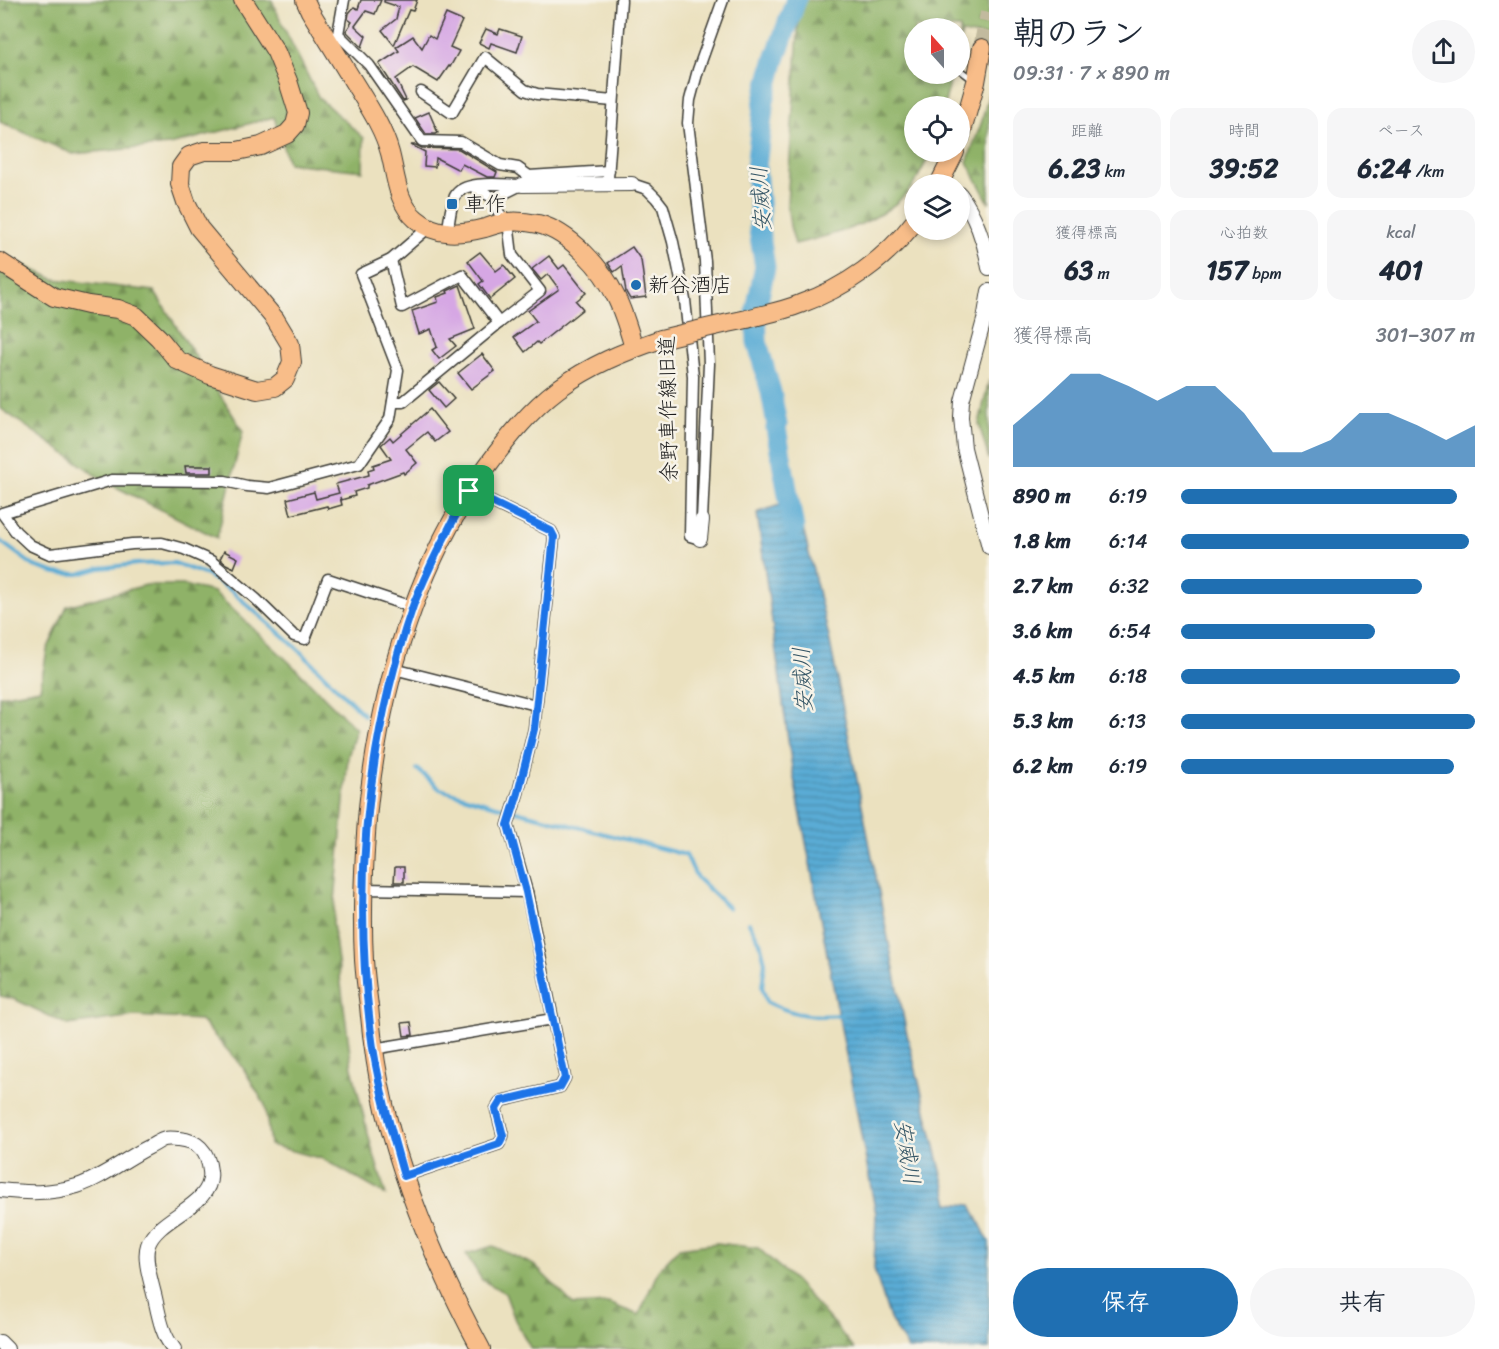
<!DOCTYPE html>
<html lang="ja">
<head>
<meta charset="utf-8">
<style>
	body { margin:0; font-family:Sriracha,"Klee One",sans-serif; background:#f6f6f7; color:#1f2937; height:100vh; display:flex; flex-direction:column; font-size:22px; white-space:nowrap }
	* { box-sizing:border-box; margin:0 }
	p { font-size:20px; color:#747a83 }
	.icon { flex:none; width:33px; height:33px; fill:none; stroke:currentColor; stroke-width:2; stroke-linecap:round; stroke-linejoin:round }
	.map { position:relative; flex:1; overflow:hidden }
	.sheet { display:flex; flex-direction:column; background:#fff; width:510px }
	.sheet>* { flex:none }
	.needle { width:39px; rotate:339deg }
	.fabs { position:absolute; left:904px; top:18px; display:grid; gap:12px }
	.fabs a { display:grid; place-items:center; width:66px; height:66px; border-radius:50%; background:#fff; box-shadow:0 3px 9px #0003; font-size:30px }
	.pin { position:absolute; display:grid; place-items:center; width:51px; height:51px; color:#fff; margin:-26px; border-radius:12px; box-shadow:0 3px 9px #0006 }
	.round { display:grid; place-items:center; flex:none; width:63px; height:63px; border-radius:32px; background:#f6f6f7 }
	.overview { display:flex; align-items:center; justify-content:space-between; height:102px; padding:0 24px }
	h1 { font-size:33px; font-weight:700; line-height:45px }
	.metrics { display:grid; grid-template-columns:repeat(3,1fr); gap:9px; height:102px; padding:6px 24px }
	.metrics div { display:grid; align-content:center; border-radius:15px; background:#f6f6f7; text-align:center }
	.metrics b { font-size:26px; font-weight:700 }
	.metrics small { font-size:16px; font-weight:400 }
	.metrics p { font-size:16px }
	.chart { height:168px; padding:12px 24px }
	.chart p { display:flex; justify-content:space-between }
	.chart svg { width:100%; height:108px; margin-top:6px; fill:#1f6fb2; opacity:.7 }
	.primary-button { display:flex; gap:12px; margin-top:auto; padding:12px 24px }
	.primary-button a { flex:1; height:69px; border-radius:36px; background:#1f6fb2; color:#fff; font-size:24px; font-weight:700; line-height:69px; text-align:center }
	.primary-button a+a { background:#f6f6f7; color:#1f2937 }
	ul { padding:0 24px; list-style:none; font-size:20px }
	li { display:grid; grid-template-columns:96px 72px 1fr; align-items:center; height:45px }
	li i { height:15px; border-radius:8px; background:#1f6fb2 }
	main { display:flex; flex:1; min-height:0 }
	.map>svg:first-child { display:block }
	.forest { fill:url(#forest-firs); stroke:#566742; stroke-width:1.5 }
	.water { fill:url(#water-rules); stroke:#3b6478; stroke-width:1.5 }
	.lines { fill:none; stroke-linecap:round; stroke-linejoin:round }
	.stream { stroke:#5aacd5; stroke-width:4 }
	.river { stroke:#5aacd5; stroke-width:21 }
	.building { fill:#d6a7e4 }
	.primary-tunnel { stroke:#c2ba9e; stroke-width:18; stroke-dasharray:18 9; stroke-linecap:butt }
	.service-casing { stroke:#3b3a34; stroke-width:8 }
	.minor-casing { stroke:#3b3a34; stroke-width:13 }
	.tertiary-casing { stroke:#3b3a34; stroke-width:16 }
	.primary-casing { stroke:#3b3a34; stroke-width:20 }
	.service { stroke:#fff; stroke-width:5 }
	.minor { stroke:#fff; stroke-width:10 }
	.tertiary { stroke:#fff; stroke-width:14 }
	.primary { stroke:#f8bd89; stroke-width:18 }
	.primary-bridge-casing { stroke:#3b3a34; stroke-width:20; stroke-linecap:butt }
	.primary-bridge { stroke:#f8bd89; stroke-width:18 }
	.route-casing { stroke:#fff; stroke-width:12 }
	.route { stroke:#1a73e8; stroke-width:8 }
	.poi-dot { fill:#1f6fb2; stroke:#f7f3e8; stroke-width:2 }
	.labels { text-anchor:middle; stroke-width:5; stroke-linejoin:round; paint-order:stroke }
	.poi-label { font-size:21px; fill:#1c1c1c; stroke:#f7f3e8; text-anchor:start }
	.street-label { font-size:21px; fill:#1c1c1c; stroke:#f7f3e8 }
	.water-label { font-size:22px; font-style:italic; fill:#355666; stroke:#f7f3e8 }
</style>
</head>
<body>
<main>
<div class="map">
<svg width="989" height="1349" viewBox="0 0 989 1349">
	<defs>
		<pattern id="forest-firs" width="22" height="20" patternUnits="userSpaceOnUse" patternTransform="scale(1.5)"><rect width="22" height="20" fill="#8fb267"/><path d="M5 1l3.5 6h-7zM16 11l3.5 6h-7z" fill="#749054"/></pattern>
		<pattern id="water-rules" width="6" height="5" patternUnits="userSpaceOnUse" patternTransform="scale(1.5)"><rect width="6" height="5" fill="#5aacd5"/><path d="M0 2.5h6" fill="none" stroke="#4a8bac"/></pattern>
	</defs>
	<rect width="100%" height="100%" fill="#f7f3e8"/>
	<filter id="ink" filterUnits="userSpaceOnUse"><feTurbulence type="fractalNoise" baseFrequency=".0167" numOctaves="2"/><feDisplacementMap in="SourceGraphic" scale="12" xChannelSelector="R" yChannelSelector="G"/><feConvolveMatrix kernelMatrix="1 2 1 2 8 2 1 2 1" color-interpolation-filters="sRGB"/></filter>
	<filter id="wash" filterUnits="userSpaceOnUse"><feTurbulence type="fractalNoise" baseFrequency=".008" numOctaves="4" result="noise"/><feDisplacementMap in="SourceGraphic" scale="24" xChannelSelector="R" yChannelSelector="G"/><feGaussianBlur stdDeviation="1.35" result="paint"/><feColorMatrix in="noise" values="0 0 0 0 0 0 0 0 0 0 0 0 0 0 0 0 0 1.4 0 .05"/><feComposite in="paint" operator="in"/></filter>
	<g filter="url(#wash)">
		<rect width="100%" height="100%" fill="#ebe1bf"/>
		<g class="forest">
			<path d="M0 0H272L282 24 319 98 364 138 363 171 288 163 274 117 170 145 73 154 0 122Z"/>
			<path d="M800 0H989V37L962 33 960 41V28H915V74H952L944 106H915V152H931C925 164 919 177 911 188 883 223 836 234 795 244L790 226 787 203Z"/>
			<path d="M989 92V203L967 162 982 121Z"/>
			<path d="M0 255 54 279 154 291 243 431 217 538 106 482 0 408Z"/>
			<path d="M989 380V460L979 424Z"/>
			<path d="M146 585H183L214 592 289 662 356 729 348 757 333 923 352 1068 369 1138 386 1195 323 1159 270 1145 265 1105 242 1066 200 1020 134 1016 68 1025 14 999 0 996V696L40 689 47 650 67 606Z"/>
			<path d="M717 1243 758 1248 795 1281 835 1325 854 1349H531L515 1320 505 1293 482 1280 466 1254 493 1246 534 1265 574 1305 608 1303 639 1315 659 1269 679 1248Z"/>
		</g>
		<path class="water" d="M796 499 829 637 906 1030 949 1203 971 1205 989 1242V1349H908L890 1319 874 1269 876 1214 792 768 757 513Z"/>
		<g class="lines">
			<g class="stream">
				<path d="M0 541 34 566 56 573 79 574 100 568 137 564 174 563 207 575 229 589 298 649 364 715"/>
				<path d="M417 769 440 789 493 805 686 855 697 878 729 908"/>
				<path d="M749 923 760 942 765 962 762 987 767 1002C796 1016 811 1017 842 1015"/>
			</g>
			<path class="river" d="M794 528 776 428 777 425 771 392 757 342 756 310 765 267 759 230 760 213 756 167 764 100 774 62 796 0"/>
		</g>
		<g id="blocks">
			<g class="building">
				<path d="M361 0H381L375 14 366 11 355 26 366 36 362 47 346 31 352 22 348 19 349 13 354 7 358 9Z"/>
				<path d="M384 0H417L413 11 409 10 394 45 382 30 396 19 399 7 384 2Z"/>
				<path d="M446 14 462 21 450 47 459 51 450 67 449 66 438 82 413 67 396 79 406 100 403 101 379 64 399 51 396 47 413 36 422 48 429 35 435 39Z"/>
				<path d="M486 29 498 34 500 29 522 36 517 52 491 43 489 48 479 43Z"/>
				<path d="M429 112 438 133 436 134H426L415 118Z"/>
				<path d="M411 145H416L422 148 459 149 497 172 495 177H487L462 164 459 170 436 158 435 167 424 166 425 152Z"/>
				<path d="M632 247 641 260 646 297 630 299 626 292 622 266 614 272 608 263Z"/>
				<path d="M480 252 496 271 504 265 515 279 490 299 479 284 483 281 468 261Z"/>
				<path d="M549 256 559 269 564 265 586 293 576 301 583 309 539 344 537 342 525 352 514 337 536 321 528 311 559 289 548 274 541 280 532 269Z"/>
				<path d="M460 285 475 329 450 339 456 346 439 359 432 350 437 347 431 329 419 334 412 311 438 302 437 297 448 293 447 291Z"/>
				<path d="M482 354 495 371 471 389 458 373Z"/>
				<path d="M439 382 454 399 444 408 429 390Z"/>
				<path d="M430 409 448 432 435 442 427 432 406 449 417 463 404 474 403 472 367 485V488L354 492 355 496 341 500 340 497 342 505 328 509 327 506 291 515 287 499 314 492 316 499 339 493 336 484 369 475 368 470 374 468 373 465 391 459 381 445 390 437 393 441Z"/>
				<path d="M185 466H212V473H186Z"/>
				<path d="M224 551 238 558 234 568 226 564 220 559Z"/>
				<path d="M395 867H404V882H394Z"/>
				<path d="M411 1022 413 1035 404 1036 402 1023Z"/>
			</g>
		</g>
	</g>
	<g filter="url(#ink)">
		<use href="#blocks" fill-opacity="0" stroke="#3b3a34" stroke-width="1.5"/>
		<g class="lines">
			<path class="primary-tunnel" d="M982 48 989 13"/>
			<g class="service-casing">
				<path id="service" d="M960 70 972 79"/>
			</g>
			<g class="minor-casing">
				<g id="minor">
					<path d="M344 0 338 34 369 65 422 141 461 142 500 165 518 168 529 176 609 171"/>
					<path d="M421 92 452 113 485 57 525 90 537 94 613 101"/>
					<path d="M608 178 621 0"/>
					<path d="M632 184 647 189 656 198 663 207 673 242 685 300 693 376 690 536 700 539"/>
					<path d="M472 186 492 197 495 202"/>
					<path d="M504 222 497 209 495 202 499 196 519 186"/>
					<path d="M447 233C450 220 450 207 455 196 464 179 505 185 522 185"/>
					<path d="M391 260 402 307 462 275 499 323"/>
					<path d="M393 402H403L499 323 540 291 512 255 508 222"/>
					<path d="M702 520 709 364 705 261 688 123 690 100 698 70 723 0"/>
					<path d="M412 607 328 579 305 639 294 636 256 599 211 561 184 549 162 543 132 544 50 554 30 545 16 532 2 513 112 480 225 481 247 486 269 488 359 464 390 419 398 370 361 274 391 260 428 228"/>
					<path d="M394 669 536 705"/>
					<path d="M363 889 527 892"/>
					<path d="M373 1049 553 1019"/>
					<path d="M404 1176 499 1144 503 1136 496 1109 501 1101 560 1087 565 1078 527 892 508 825 518 793 534 729 554 537 551 531 469 491"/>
				</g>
			</g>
			<g class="tertiary-casing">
				<g id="tertiary">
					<path d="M522 185 632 184"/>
					<path d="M960 194C975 214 985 243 989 268"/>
					<path d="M989 291 984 320 962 401 961 417 964 448 989 547"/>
					<path d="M700 539 702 520"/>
					<path d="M0 1190C27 1193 50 1194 77 1186 102 1178 125 1159 149 1147 154 1145 160 1140 165 1139 169 1138 175 1139 179 1139 199 1141 208 1152 210 1171 215 1206 158 1216 148 1245 143 1259 152 1284 155 1298 159 1316 162 1335 174 1349"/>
					<path d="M0 1342 7 1349"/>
				</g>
			</g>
			<g class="primary-casing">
				<g id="primary">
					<path d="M305 0 310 11C324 34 338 57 353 81 367 104 383 127 390 153 396 176 397 203 416 219 437 237 461 234 485 228 492 226 499 223 507 222 517 221 528 222 538 224 570 232 603 269 616 297 624 313 629 331 634 348"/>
					<path d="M960 138 976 82 982 48"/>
					<path d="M939 184 955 152"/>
					<path d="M0 262 54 297 88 305 118 309 136 316 159 338 177 360 210 375 257 390 275 387 285 379 292 362 290 344 275 319 199 228 186 202 180 184 181 167 189 156 204 151H237L261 146 287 134 295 125 298 113 288 81 276 52 243 0"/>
					<path d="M481 1349C440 1273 406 1193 385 1109 377 1075 372 1040 369 1006 367 991 365 975 364 960 362 924 363 887 365 851 366 833 367 816 369 799 382 683 418 560 488 465 508 438 530 410 558 389 591 365 623 352 661 339"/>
				</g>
			</g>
			<use href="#service" class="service"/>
			<use href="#minor" class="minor"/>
			<use href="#tertiary" class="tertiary"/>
			<use href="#primary" class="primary"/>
			<g class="primary-bridge-casing">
				<path id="primary-bridge" d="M661 339C689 332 718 325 747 319 765 314 783 311 800 304 845 288 886 259 915 221"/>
			</g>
			<use href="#primary-bridge" class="primary-bridge"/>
		</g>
	</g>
	<g class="lines" filter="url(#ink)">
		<g class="route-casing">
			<path id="route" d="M469 491 551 531 554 537 534 729 518 793 508 825 526 892 565 1078 560 1087 501 1101 496 1109 503 1136 499 1144 404 1176C392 1134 380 1092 373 1048 352 901 364 750 412 609 415 599 420 590 424 580 438 549 453 520 469 491Z"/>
		</g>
		<use href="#route" class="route"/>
	</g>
	<g class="poi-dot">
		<rect x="446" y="198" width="12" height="12" rx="3"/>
		<circle cx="636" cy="285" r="6"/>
	</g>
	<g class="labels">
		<g class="poi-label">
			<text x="464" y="211">車作</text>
			<text x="648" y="292">新谷酒店</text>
		</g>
		<g class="street-label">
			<text transform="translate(668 409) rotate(-91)" y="7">余野車作線旧道</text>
		</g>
		<g class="water-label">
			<text transform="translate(760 199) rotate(-94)" y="8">安威川</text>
			<text transform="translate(802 680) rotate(-93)" y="8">安威川</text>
			<text transform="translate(908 1152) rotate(81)" y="8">安威川</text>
		</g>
	</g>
</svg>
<div class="fabs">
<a><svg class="needle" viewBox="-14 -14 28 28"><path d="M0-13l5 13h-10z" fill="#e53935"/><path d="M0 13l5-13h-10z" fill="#747a83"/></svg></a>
<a><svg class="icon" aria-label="locate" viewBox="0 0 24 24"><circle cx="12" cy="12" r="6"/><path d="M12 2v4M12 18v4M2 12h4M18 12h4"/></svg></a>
<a><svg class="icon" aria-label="layers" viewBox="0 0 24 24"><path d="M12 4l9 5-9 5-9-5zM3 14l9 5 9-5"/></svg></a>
</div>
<div class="pin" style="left:469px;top:491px;background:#1e9e55"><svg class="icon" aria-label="arrive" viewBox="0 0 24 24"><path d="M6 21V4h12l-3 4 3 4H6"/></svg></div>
</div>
<section class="sheet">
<div class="overview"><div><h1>朝のラン</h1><p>09:31 · 7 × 890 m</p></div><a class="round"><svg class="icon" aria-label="share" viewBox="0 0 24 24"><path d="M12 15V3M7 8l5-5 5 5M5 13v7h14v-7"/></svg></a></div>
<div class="metrics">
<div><p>距離</p><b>6.23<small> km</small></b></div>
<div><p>時間</p><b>39:52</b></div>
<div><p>ペース</p><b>6:24<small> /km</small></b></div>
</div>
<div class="metrics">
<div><p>獲得標高</p><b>63<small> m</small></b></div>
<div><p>心拍数</p><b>157<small> bpm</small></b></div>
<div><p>kcal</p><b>401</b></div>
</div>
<div class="chart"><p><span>獲得標高</span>301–307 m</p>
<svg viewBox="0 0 160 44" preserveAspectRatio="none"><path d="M0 44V27L10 17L20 6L30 6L40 11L50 17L60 11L70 11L80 22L90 38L100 38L110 33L120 22L130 22L140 27L150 33L160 27V44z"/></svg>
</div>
<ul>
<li><b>890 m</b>6:19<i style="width:94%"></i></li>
<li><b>1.8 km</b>6:14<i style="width:98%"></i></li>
<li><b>2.7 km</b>6:32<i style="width:82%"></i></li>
<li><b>3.6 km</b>6:54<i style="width:66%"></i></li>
<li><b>4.5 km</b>6:18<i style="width:95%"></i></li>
<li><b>5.3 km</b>6:13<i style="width:100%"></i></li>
<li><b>6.2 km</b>6:19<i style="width:93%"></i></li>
</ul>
<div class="primary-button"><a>保存</a><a>共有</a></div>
</section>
</main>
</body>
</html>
